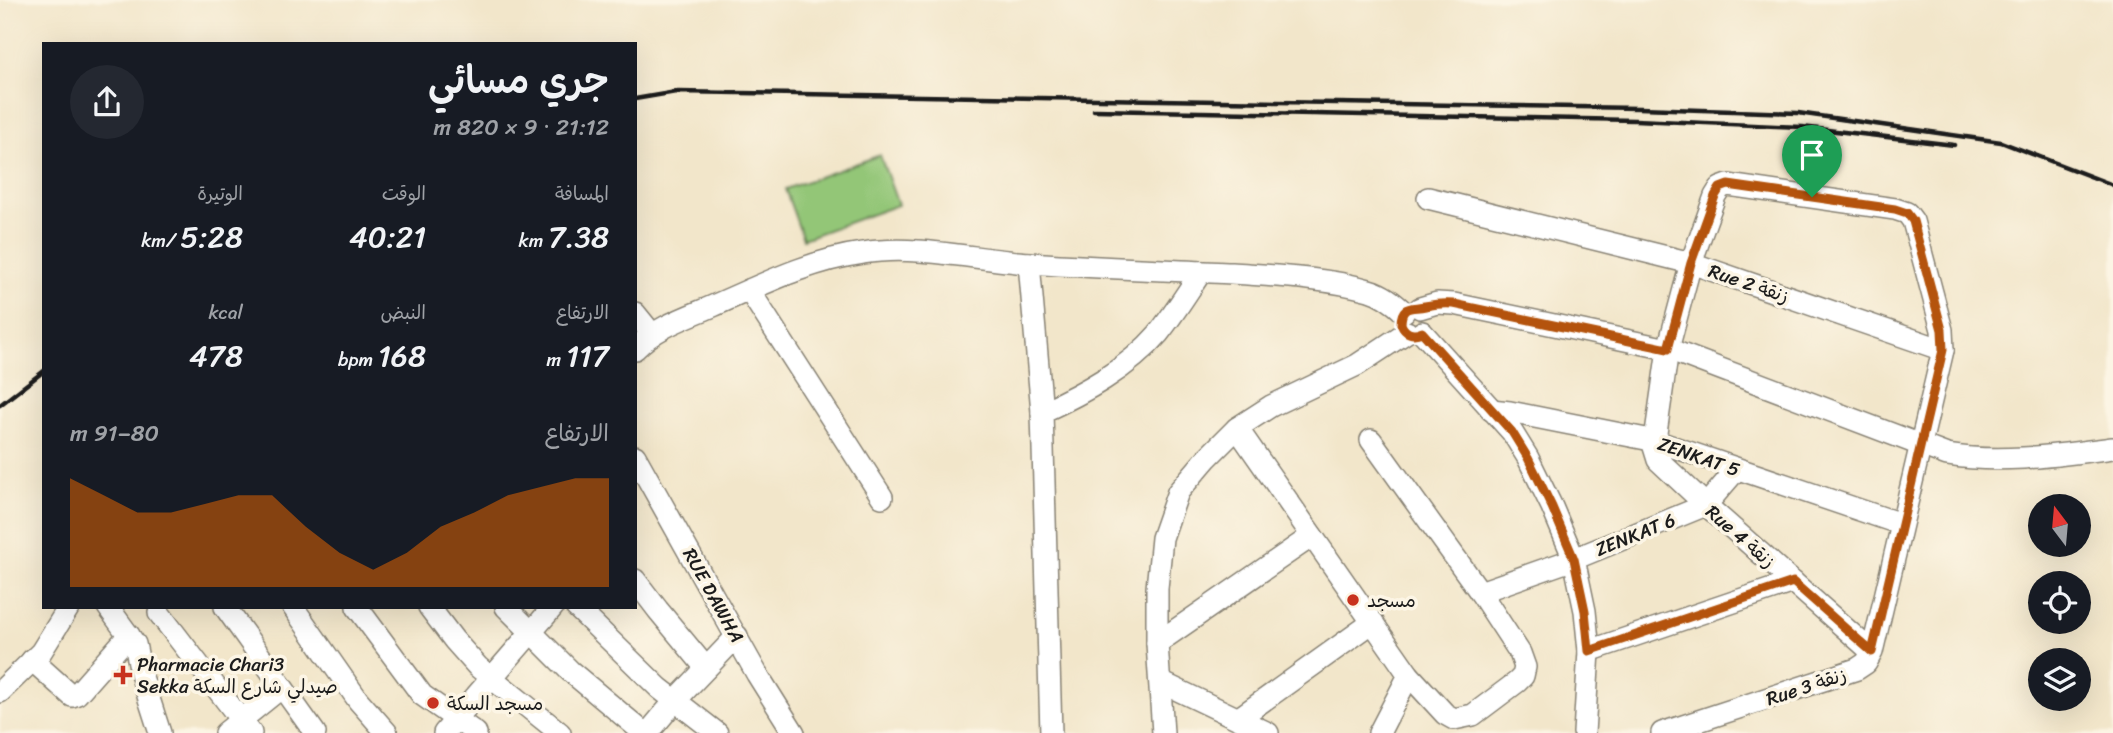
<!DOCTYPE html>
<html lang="ar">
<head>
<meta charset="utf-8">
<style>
	body { margin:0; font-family:Sriracha,"Playpen Sans Arabic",sans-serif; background:#242831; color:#f1f3f6; direction:rtl; height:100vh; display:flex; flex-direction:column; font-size:26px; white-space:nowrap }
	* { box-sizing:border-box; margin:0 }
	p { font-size:23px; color:#9ea1a6 }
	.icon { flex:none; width:38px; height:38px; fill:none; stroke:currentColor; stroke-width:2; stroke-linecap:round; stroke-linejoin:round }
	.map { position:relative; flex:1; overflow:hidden; direction:ltr }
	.drawer { position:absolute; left:42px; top:42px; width:595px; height:567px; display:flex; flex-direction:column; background:#171b24; border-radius:0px; box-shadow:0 7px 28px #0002; direction:rtl }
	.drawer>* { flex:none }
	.needle { width:46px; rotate:344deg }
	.fabs { position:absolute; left:2028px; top:494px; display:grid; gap:14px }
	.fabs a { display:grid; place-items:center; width:63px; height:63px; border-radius:50%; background:#171b24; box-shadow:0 7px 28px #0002; font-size:35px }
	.pin { position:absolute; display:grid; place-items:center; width:60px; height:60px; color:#fff; margin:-72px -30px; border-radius:50% 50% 50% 0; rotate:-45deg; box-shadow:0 0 7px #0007 }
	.pin .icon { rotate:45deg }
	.round { display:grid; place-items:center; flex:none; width:74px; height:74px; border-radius:37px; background:#242831 }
	.summary { display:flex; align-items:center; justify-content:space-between; height:119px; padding:0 28px }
	h1 { font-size:38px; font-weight:600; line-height:52px }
	.figures { display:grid; grid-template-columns:repeat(3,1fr); gap:10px; height:119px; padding:7px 28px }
	.figures div { display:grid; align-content:center }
	.figures b { font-size:30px; font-weight:600 }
	.figures small { font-size:19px; font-weight:400 }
	.figures p { font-size:19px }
	.chart { height:196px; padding:14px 28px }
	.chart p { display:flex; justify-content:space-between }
	.chart svg { width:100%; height:126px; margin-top:7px; fill:#b45309; opacity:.7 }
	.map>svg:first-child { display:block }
	.green { fill:#93c677; stroke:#58714a; stroke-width:2 }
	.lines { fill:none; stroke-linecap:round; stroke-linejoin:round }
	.minor-casing { stroke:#878173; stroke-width:24 }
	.minor { stroke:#fff; stroke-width:21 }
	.rail { stroke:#1c1c1c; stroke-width:4.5 }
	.route-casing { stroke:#fff; stroke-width:14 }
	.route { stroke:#b45309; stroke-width:9 }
	.poi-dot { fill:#c8321e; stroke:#fcf5e5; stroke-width:2.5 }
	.labels { text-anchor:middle; stroke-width:7; stroke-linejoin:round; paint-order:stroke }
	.street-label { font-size:19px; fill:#1c1c1c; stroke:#fcf5e5 }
	.poi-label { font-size:19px; fill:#1c1c1c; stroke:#fcf5e5; text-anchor:start }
</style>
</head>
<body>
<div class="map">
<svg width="2113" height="733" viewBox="0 0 2113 733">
	<rect width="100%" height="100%" fill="#fcf5e5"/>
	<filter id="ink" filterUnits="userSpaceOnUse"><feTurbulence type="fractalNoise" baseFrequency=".0143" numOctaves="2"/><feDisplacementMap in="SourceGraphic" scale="14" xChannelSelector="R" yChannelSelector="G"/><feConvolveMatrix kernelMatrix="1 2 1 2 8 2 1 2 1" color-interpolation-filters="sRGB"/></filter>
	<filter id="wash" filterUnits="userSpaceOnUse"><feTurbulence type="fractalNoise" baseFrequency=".00686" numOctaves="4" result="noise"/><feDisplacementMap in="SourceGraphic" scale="28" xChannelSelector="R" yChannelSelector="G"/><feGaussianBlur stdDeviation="1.57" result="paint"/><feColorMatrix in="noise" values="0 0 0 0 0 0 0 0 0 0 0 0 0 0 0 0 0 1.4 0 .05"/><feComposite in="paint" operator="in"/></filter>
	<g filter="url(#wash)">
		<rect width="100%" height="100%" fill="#f2e6ca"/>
		<path class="green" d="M880 155 898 205 803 239 785 189Z"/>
	</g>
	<g filter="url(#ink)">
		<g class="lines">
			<g class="minor-casing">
				<g id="minor">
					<path d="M1428 198 1691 263 1943 350"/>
					<path d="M1029 263 1042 412 1051 733"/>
					<path d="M749 290 882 497"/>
					<path d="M1420 308 1437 303 1454 304 1668 349 1947 455C2002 464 2059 455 2113 448"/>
					<path d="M635 313 652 334"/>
					<path d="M1422 332 1512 432 1528 458 1552 507 1574 559 1585 611 1589 651 1584 733"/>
					<path d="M635 349C656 327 687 317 713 306 761 285 811 260 863 253 916 244 977 260 1031 263 1098 268 1165 270 1232 273 1274 276 1328 278 1369 290 1383 294 1393 302 1404 312"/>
					<path d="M1491 410 1510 412 1656 441 1901 524"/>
					<path d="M1042 412C1083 393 1128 369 1158 334 1174 314 1187 293 1201 272"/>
					<path d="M1237 428 1409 675 1445 714 1454 719 1473 715 1517 682 1523 676 1525 667 1520 653 1480 592 1371 440"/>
					<path d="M635 456 757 674 794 733"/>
					<path d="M635 580 658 610 706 668"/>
					<path d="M1480 592 1574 559 1706 505 1737 469"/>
					<path d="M108 607 135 644 142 677 160 733"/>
					<path d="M225 607 315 733"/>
					<path d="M293 607 358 700 387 733"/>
					<path d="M357 607 422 695 476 733"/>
					<path d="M429 607 454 640 478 667 560 733"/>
					<path d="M506 607 570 671 644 733"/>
					<path d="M576 607 659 688 717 733"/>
					<path d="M159 613 251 733"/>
					<path d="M1157 643 1312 536"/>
					<path d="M1589 651 1793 582"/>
					<path d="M32 660 72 696 77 694 129 635"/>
					<path d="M1161 682 1268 733"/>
					<path d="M0 692 41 652 69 607"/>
					<path d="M1239 718 1373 622"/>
					<path d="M225 733 282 687"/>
					<path d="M444 733 553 607"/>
					<path d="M648 733 674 702 737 636"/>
					<path d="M1163 733 1157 643V588L1162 538 1178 492 1207 458 1237 428 1271 406 1357 365 1407 332"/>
					<path d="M1379 733 1409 675"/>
					<path d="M1662 733 1857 669 1866 663 1872 652 1943 350 1942 330 1913 221 1907 213 1895 209 1728 185 1720 188 1715 196 1691 263 1668 349 1654 447 1658 460 1706 505 1872 652"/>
				</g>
			</g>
			<use href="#minor" class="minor"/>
			<g class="rail">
				<path d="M635 99 676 92 1639 108 1798 113 2001 142 2113 185"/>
				<path d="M1094 110 1635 120 1802 127 1954 145"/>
				<path d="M0 405 44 371"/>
			</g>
		</g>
	</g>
	<g class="lines" filter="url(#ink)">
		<g class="route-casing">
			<path id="route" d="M1728 185 1895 209 1907 213 1913 221 1942 330 1943 350 1872 652 1793 582 1589 651 1585 611 1574 559 1552 507 1528 458 1512 432 1422 332C1413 336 1405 334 1401 324 1401 304 1412 309 1425 306 1435 304 1444 303 1454 304L1668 349 1691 263 1715 196 1720 188Z"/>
		</g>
		<use href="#route" class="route"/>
	</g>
	<g class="poi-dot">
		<circle cx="1353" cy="600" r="7"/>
		<path d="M119.5 664.5h7v7h7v7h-7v7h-7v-7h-7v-7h7z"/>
		<circle cx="433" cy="703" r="7"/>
	</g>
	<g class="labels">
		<g class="street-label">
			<text transform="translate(1749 283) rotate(19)" y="7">Rue 2 زنقة</text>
			<text transform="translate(1699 456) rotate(19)" y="7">ZENKAT 5</text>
			<text transform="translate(1635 534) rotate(-22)" y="7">ZENKAT 6</text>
			<text transform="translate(1741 536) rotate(41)" y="7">Rue 4 زنقة</text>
			<text transform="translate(714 595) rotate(61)" y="7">RUE DAWHA</text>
			<text transform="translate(1806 686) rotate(-18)" y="7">Rue 3 زنقة</text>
		</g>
		<g class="poi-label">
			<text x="1367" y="607">مسجد</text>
			<text x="137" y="671">Pharmacie Chari3<tspan x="137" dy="22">Sekka صيدلي شارع السكة</tspan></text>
			<text x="447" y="710">مسجد السكة</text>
		</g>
	</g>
</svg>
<div class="fabs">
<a><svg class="needle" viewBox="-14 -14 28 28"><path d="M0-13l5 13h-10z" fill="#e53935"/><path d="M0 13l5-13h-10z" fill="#9ea1a6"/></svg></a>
<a><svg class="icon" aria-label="locate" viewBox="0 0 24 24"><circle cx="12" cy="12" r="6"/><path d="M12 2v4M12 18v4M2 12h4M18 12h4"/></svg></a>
<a><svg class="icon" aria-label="layers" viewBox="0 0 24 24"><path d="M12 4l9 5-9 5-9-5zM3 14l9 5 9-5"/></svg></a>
</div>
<div class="pin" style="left:1812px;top:197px;background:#1e9e55"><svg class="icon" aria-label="arrive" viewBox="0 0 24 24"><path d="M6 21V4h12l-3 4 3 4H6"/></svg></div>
<section class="drawer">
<div class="summary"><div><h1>جري مسائي</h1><p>21:12 · 9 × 820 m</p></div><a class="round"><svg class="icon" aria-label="share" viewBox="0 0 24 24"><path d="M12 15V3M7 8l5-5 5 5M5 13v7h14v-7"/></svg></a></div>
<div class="figures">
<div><p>المسافة</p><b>7.38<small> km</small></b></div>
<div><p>الوقت</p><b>40:21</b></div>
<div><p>الوتيرة</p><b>5:28<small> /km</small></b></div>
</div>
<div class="figures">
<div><p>الارتفاع</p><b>117<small> m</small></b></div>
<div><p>النبض</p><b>168<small> bpm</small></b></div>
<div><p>kcal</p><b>478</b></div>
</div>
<div class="chart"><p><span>الارتفاع</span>80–91 m</p>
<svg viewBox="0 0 160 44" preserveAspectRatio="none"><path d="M0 44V6L10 12L20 18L30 18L40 15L50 12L60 12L70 23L80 32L90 38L100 32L110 23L120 18L130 12L140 9L150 6L160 6V44z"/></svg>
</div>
</section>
</div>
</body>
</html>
